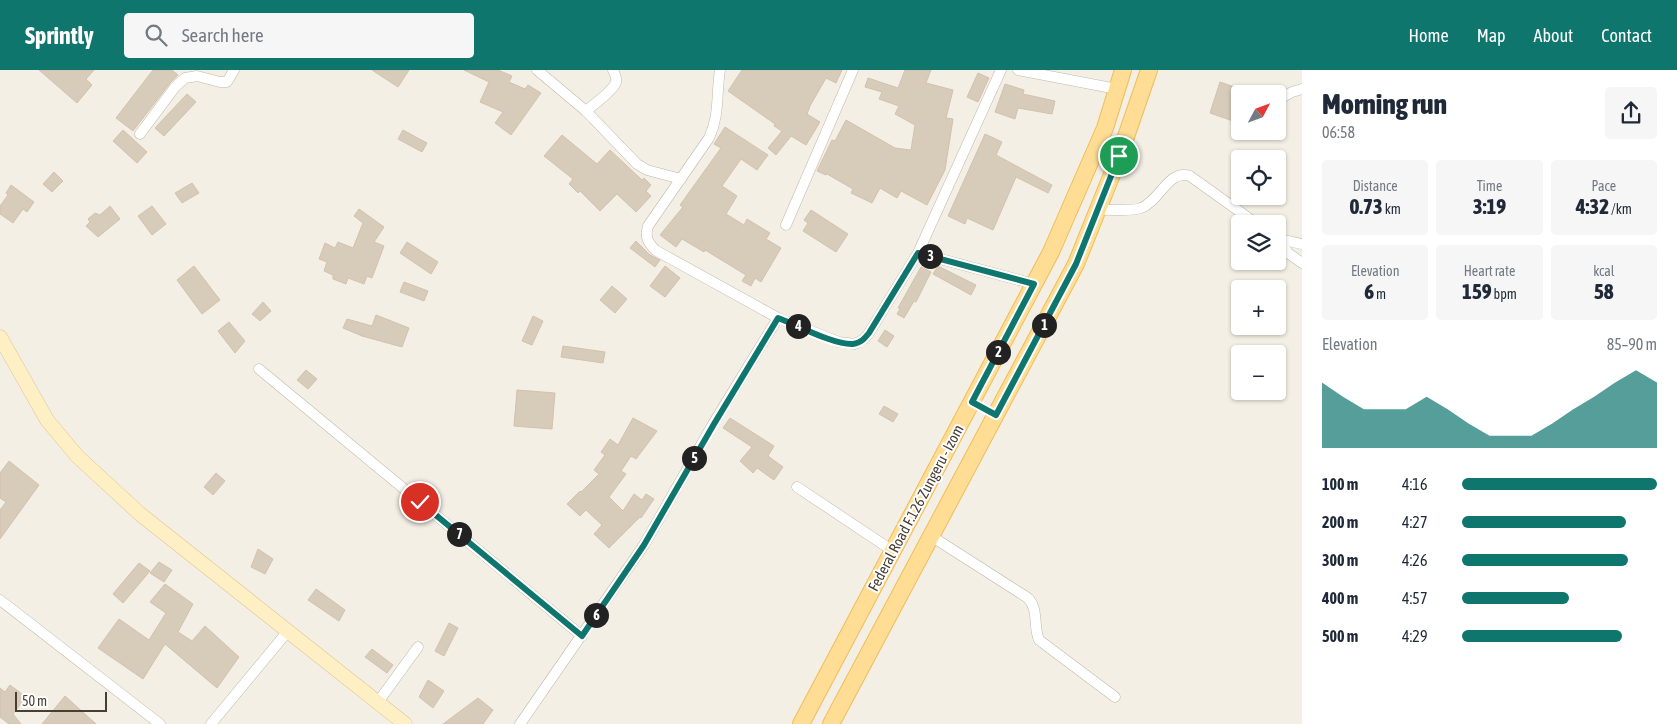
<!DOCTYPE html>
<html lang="en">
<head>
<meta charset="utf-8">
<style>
	body { margin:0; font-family:"Asap Condensed",sans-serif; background:#f6f6f7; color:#1f2937; height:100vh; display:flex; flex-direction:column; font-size:19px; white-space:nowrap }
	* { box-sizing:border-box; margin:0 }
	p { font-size:16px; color:#747a83 }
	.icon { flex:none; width:28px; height:28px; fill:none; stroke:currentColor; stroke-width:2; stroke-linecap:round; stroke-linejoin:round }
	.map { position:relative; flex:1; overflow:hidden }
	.drawer { display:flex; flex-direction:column; background:#fff; width:375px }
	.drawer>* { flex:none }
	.needle { width:32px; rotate:49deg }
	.buttons { position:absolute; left:1231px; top:15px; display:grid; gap:10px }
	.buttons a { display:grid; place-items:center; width:55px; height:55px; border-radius:5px; background:#fff; box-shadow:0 1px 4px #0004; font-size:25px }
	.scale { position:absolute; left:15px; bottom:12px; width:92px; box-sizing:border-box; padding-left:5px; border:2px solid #483f34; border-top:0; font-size:14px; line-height:18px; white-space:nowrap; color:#483f34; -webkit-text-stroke:4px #fff; paint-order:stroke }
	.pin { position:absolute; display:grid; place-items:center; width:42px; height:42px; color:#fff; margin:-21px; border:2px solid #fff; border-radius:50%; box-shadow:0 1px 5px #0007 }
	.km { position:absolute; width:25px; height:25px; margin:-12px; border-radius:50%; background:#222; color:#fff; font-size:14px; line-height:25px; text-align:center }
	.round { display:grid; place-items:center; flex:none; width:52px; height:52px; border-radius:5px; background:#f6f6f7 }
	.summary { display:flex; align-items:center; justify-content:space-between; height:85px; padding:0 20px }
	h1 { font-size:28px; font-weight:800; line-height:38px }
	.stats { display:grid; grid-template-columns:repeat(3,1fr); gap:8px; height:85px; padding:5px 20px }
	.stats div { display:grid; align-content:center; border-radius:5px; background:#f6f6f7; text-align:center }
	.stats b { font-size:21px; font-weight:800 }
	.stats small { font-size:14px; font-weight:400 }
	.stats p { font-size:14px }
	.chart { height:140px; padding:10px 20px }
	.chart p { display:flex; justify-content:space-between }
	.chart svg { width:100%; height:90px; margin-top:5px; fill:#0f766e; opacity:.7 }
	ul { padding:0 20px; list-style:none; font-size:16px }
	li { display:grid; grid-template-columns:80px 60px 1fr; align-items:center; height:38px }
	li i { height:12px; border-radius:6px; background:#0f766e }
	header { display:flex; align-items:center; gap:30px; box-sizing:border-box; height:70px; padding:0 25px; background:#0f766e; color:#fff }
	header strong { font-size:24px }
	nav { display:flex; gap:28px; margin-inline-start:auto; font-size:18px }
	.search { width:350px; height:45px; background:#f6f6f7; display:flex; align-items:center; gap:12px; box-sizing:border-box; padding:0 18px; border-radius:5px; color:#747a83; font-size:19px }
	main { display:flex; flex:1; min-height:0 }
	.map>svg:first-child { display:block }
	.building { fill:#d7cbba; stroke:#d3c2ac }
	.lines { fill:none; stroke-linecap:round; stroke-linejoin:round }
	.street-casing { stroke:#c1b7a7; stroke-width:11 }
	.secondary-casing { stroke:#ddc692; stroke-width:15 }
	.primary-casing { stroke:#f0bd58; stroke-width:18 }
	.street { stroke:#fff; stroke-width:10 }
	.secondary { stroke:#ffefc5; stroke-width:14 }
	.primary { stroke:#ffdd94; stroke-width:16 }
	.route-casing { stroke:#fff; stroke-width:10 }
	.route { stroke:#0f766e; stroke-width:6 }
	.labels { text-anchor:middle; stroke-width:4; stroke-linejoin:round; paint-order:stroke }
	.street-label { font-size:15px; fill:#483f34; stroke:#fff }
</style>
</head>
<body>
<header>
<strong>Sprintly</strong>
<div class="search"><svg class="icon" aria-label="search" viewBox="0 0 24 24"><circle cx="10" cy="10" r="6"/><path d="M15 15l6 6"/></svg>Search here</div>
<nav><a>Home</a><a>Map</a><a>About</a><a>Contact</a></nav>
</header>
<main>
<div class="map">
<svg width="1302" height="654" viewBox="0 0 1302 654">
	<rect width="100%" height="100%" fill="#f4efe5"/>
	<g class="building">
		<path d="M39 0H94L86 9 92 15 77 33Z"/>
		<path d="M153 0H172L178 5 170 13 133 61 116 48Z"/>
		<path d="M372 0H409L398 17Z"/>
		<path d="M464 0H498L512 6 509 12 525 19 528 15 541 23 511 65 495 53 503 42 480 32 489 12Z"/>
		<path d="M742 0H842L836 13 826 8 810 36 807 44 820 52 806 75 791 66 776 85 768 78 782 61 774 56 775 54 728 21Z"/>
		<path d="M905 0H931L926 13 953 20 946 48 953 49 945 100 927 135 901 121 897 128 880 118 872 133 851 123 853 119 827 104 826 105 817 101 832 70 835 71 846 50 895 78 911 80 915 55 895 44 899 36 879 29 882 22 865 17 868 8 898 18Z"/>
		<path d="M978 3 989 8 978 32 967 27Z"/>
		<path d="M1220 12 1240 19V41L1236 52 1210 43Z"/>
		<path d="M1005 14 1024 20 1023 24 1055 31 1052 44 1018 38 1015 49 995 42Z"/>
		<path d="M187 24 196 32 164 66 155 58Z"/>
		<path d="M725 57 768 85 757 100 741 89 722 116 737 126 726 144 744 155 747 149 770 163 766 169 781 178 761 212 755 208 751 216 742 211 746 205 705 180 704 182 682 169 676 177 660 165 683 137 680 135 721 78 714 74Z"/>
		<path d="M123 60 147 82 137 93 113 71Z"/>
		<path d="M403 60 427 73 422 82 398 69Z"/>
		<path d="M985 64 1002 72 996 85 1052 115 1048 123 1016 107 993 160 967 148 965 154 948 146Z"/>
		<path d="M562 65 597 94 610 80 642 110 644 108 651 115 646 121 651 126 636 142 617 124 600 141 580 121 578 123 569 114 573 109 544 86Z"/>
		<path d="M54 102 63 111 52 122 43 114Z"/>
		<path d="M192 113 199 123 182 133 175 123Z"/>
		<path d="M11 115 34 132 27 142 23 139 13 153 0 144V136L8 125 6 123Z"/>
		<path d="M110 136 120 149 98 167 86 156 90 152 88 149 95 143 100 145Z"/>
		<path d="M152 136 166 154 152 165 138 146Z"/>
		<path d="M359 139 384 157 374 172 384 176 372 208 367 206 364 214 348 208 346 214 333 209V205L324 201 327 192 319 189 325 173 335 178 338 172 353 178 363 153 354 146Z"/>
		<path d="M811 140 848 164 836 182 803 161 808 153 804 150Z"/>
		<path d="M636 171 650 185 660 190 655 197 630 178Z"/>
		<path d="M407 172 438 192 431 204 400 183Z"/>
		<path d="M194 196 220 230 202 244 177 210Z"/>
		<path d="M665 196 680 208 665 227 650 216Z"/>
		<path d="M938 196 976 215 971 225 933 204Z"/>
		<path d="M921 197 931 202 916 232 914 231 904 248 897 244 900 239 898 238Z"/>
		<path d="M404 212 428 221 424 231 400 222Z"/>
		<path d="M612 216 627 229 615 243 600 230Z"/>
		<path d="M263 232 271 241 260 251 252 244Z"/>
		<path d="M376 245 409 258 402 277 362 266 343 258 347 249 372 256Z"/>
		<path d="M533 246 543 251 532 275 522 271Z"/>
		<path d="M229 252 245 271 235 283 218 261Z"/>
		<path d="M885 260 894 266 887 277 878 271Z"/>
		<path d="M563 276 605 282 603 293 561 287Z"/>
		<path d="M306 300 317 309 308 319 297 310Z"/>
		<path d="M517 320 555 323 552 359 514 356Z"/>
		<path d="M884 336 898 344 893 352 879 344Z"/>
		<path d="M633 348 657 361 636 389 631 386 621 401 626 404 609 427 623 441 634 424 642 430 646 424 654 429 641 448 640 447 609 478 594 464 602 455 586 440 580 446 567 434 580 421 581 422 599 404 594 400 605 385 601 382 610 369 618 375Z"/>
		<path d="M730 348 774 376 768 386 783 397 774 410 757 398 753 403 740 391 752 377 723 358Z"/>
		<path d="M9 391 39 415 0 469V440L6 432 0 428V403Z"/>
		<path d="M216 403 225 411 213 425 204 417Z"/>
		<path d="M258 479 273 489 265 504 251 497Z"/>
		<path d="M159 492 172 500 164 512 150 503Z"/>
		<path d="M139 493 150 501 123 533 113 524Z"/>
		<path d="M165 514 193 534 178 562 192 571 205 556 239 587 217 618 165 574 143 609 98 578 119 549 149 570 166 543 150 532Z"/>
		<path d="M316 519 345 540 339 551 308 530Z"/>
		<path d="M449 553 458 558 444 586 435 581Z"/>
		<path d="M372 579 393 595 387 603 365 587Z"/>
		<path d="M428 610 444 621 433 638 419 627Z"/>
		<path d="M10 615 26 627 13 644 21 654H9L0 647V618L5 622Z"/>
		<path d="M65 626 96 654H42Z"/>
		<path d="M478 628 493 640 483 654H443Z"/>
	</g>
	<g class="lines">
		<g class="street-casing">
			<g id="street">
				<path d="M537 0 586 41 637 94 647 100 681 109"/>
				<path d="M720 0C716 25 720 44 709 68L648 156C645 167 647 171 655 180L778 248 839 272 855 274 864 269 869 263 918 183 1001 0"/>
				<path d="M1018 0 1117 19"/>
				<path d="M1278 30 1292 22 1302 19"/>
				<path d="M586 41C593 35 614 20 616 12 617 8 615 4 613 0"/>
				<path d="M140 64 175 17 185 8 197 6 220 12H227L234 0"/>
				<path d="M1098 140C1110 139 1131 142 1141 138 1160 131 1168 99 1190 106L1257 154"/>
				<path d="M786 155 853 0"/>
				<path d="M1278 169 1288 183 1302 193"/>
				<path d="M1279 169 1302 174"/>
				<path d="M918 183 1034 214"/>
				<path d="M259 299 582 566"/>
				<path d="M797 417 893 481"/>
				<path d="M931 466 1028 528C1039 540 1033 556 1039 570L1115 627"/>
				<path d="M0 530 160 654"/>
				<path d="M378 632 418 577"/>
				<path d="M211 654 288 561"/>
				<path d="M520 654 644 475 713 354 778 248"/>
			</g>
		</g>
		<g class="secondary-casing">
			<path id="secondary" d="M0 267 47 350 77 386 140 444 405 654"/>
		</g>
		<g class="primary-casing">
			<g id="primary">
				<path d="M801 654 1051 182 1105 58 1123 0"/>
				<path d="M831 654 1076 194 1119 87 1149 0"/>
			</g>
		</g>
		<use href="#street" class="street"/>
		<use href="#secondary" class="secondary"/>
		<use href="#primary" class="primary"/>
	</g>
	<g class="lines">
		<g class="route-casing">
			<path id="route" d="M420 432 582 566 644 475 714 354 778 248C797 255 834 275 853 274 861 273 865 268 869 263L918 183 1034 214 972 332 996 345 1076 194 1119 86"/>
		</g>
		<use href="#route" class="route"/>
	</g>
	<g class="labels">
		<g class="street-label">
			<text transform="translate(916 438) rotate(-62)" y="5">Federal Road F.126 Zungeru - Izom</text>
		</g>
	</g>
</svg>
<div class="buttons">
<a><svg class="needle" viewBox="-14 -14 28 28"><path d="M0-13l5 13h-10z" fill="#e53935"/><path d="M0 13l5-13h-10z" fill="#747a83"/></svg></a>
<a><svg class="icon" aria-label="locate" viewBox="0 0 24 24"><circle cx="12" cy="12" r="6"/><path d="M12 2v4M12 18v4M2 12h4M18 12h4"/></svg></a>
<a><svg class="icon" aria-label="layers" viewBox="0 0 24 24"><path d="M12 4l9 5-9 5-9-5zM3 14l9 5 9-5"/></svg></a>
<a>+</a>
<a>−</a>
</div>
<div class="scale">50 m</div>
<div class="pin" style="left:1119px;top:86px;background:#1e9e55"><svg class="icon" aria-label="arrive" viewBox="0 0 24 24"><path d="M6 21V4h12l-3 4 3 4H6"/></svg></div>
<div class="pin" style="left:420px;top:432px;background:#d93025"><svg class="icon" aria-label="check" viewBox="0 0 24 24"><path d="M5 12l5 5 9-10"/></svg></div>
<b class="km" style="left:1044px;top:255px">1</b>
<b class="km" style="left:998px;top:282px">2</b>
<b class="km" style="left:930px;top:186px">3</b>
<b class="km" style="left:798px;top:256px">4</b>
<b class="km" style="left:694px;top:388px">5</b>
<b class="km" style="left:596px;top:545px">6</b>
<b class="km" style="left:459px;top:464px">7</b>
</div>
<section class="drawer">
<div class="summary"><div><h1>Morning run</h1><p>06:58</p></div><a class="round"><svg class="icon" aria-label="share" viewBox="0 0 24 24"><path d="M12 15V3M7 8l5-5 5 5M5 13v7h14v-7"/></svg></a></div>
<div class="stats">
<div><p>Distance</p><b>0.73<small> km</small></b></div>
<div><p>Time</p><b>3:19</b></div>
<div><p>Pace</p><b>4:32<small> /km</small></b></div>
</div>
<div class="stats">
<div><p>Elevation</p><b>6<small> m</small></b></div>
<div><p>Heart rate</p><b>159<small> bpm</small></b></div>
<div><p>kcal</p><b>58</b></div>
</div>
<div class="chart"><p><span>Elevation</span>85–90 m</p>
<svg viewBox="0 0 160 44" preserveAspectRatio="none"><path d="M0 44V12L10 19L20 25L30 25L40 25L50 19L60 25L70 32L80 38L90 38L100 38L110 32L120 25L130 19L140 12L150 6L160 12V44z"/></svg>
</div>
<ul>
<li><b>100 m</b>4:16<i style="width:100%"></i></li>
<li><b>200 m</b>4:27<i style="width:84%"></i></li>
<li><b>300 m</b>4:26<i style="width:85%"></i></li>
<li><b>400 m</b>4:57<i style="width:55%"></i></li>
<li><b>500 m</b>4:29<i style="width:82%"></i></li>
</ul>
</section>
</main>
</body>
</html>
